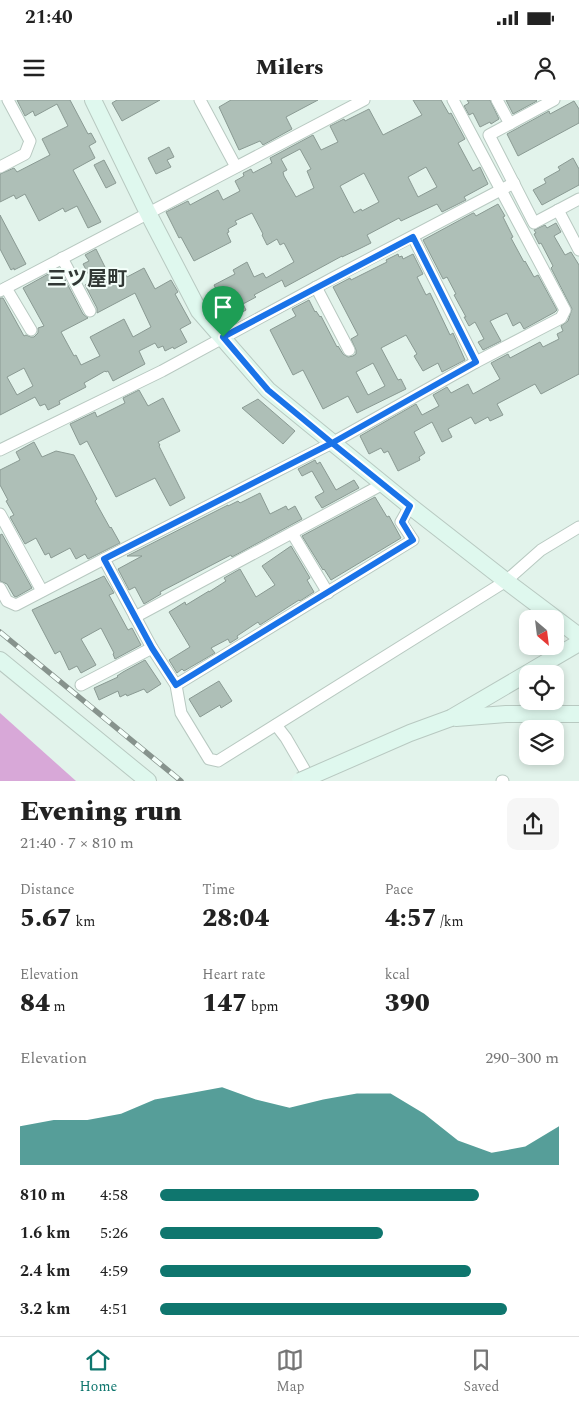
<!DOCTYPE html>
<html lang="en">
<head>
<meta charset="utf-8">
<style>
	body { margin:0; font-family:Spectral,"Noto Sans JP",serif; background:#f6f6f6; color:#222; height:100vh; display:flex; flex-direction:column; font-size:19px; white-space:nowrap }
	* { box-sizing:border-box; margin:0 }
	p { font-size:16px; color:#767676 }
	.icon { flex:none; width:28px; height:28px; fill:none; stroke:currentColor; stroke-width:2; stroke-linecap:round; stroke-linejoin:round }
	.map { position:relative; height:681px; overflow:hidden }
	.details { display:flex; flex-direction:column; background:#fff; flex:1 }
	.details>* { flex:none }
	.needle { width:32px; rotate:152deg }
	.controls { position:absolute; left:519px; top:510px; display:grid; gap:10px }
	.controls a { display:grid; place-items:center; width:45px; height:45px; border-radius:10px; background:#fff; box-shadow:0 2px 8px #0003; font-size:25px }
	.pin { position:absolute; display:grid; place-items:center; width:42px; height:42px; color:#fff; margin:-51px -21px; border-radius:50% 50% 50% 0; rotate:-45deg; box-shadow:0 0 5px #0007 }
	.pin .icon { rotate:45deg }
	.round { display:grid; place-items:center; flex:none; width:52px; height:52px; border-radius:10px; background:#f6f6f6 }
	.summary { display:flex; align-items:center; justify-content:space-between; height:85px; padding:0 20px }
	h1 { font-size:28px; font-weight:800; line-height:38px }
	.figures { display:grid; grid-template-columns:repeat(3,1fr); gap:8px; height:85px; padding:5px 20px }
	.figures div { display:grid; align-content:center }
	.figures b { font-size:25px; font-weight:800 }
	.figures small { font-size:14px; font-weight:400 }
	.figures p { font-size:14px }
	.chart { height:140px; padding:10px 20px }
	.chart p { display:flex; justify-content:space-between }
	.chart svg { width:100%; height:90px; margin-top:5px; fill:#0f766e; opacity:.7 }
	ul { padding:0 20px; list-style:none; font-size:16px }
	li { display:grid; grid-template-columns:80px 60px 1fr; align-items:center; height:38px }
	li i { height:12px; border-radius:6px; background:#0f766e }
	.status { display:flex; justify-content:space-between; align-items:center; height:35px; padding:0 25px; background:#fff; direction:ltr }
	.status svg { height:14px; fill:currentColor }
	header { display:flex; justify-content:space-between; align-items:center; height:65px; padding:0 20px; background:#fff; font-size:22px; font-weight:800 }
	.dock { display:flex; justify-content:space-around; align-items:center; height:70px; border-top:1px solid #e0e0e0; background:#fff; font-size:14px; color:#767676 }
	.dock a { display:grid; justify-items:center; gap:2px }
	.dock .current { color:#0f766e }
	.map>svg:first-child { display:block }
	.water { fill:#d8a8d8 }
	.building { fill:#aebfb7; stroke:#8a9a93; fill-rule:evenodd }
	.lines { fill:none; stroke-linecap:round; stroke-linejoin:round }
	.street-casing { stroke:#b8c9c1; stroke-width:13 }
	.secondary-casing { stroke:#b8c9c1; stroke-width:18 }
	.street { stroke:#fff; stroke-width:11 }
	.secondary { stroke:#dff8ee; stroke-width:16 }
	.rail-casing { stroke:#87938d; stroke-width:5.5 }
	.rail { stroke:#f4fffa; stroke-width:4; stroke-dasharray:11; stroke-linecap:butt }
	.secondary-bridge-casing { stroke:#b8c9c1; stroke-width:18; stroke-linecap:butt }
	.secondary-bridge { stroke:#dff8ee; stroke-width:16 }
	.route-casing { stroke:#fff; stroke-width:10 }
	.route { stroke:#1a73e8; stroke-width:6 }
	.labels { text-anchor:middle; stroke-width:4; stroke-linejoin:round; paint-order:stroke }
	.quarter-label { font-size:20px; font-weight:bold; fill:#313835; stroke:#f4fffa }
</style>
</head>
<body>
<div class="status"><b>21:40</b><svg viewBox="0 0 49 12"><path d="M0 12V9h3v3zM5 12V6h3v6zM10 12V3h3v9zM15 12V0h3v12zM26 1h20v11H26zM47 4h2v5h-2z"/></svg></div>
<header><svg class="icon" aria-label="menu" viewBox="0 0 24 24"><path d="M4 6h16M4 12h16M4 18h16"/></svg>Milers<svg class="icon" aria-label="person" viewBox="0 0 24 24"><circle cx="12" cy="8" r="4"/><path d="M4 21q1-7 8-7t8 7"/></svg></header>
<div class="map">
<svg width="579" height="681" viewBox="0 0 579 681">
	<rect width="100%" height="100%" fill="#e2f3eb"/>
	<path class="water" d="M0 613 76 681H0Z"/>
	<g class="building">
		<path d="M17 0H70L88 34 91 33 96 42 89 46 95 58 73 70 101 122 88 128 77 106 65 112 63 108 39 121 25 94 16 99 14 95 0 102V74L14 68 17 72 50 55 42 39 68 26 57 4 35 16 33 11 25 16Z"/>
		<path d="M117 0H160L122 21 112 3Z"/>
		<path d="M231 0H318L286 17 292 29 263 45 260 41 239 50 219 7Z"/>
		<path d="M413 0H441L449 14 451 13 465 39 458 43 473 71 480 67 488 84 464 97 466 100 442 112 437 104 401 121 399 118 367 135 371 143 361 148 342 157V156L285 187 282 180 254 195 256 197 243 204 246 210 231 218 214 185 235 174 233 170 247 162 254 177 263 173 266 178 294 162 284 143 280 145 277 139 267 145 262 135 263 134 252 113 235 121 237 124 228 129 229 132 227 133 231 142 194 161 181 137 179 138 166 112 188 101 190 105 218 90 223 100 240 91 235 81 244 76 243 73 251 69 253 73 272 63 270 58 313 35 321 50 338 42 330 26 344 19 345 21 369 9 383 35 422 15ZM300 49 311 69 307 71 314 88 296 97 284 76 283 72 287 70 281 59ZM426 67 437 87 418 97 408 77ZM364 73 379 102 362 111 361 109 354 113 340 86Z"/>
		<path d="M467 0H490L499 19 491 24 490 22 480 27 473 13 469 15 464 6 469 3Z"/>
		<path d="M506 0H536L537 1 513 14Z"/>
		<path d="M574 1 579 9V23L518 56 507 34 549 11 550 14Z"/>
		<path d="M169 47 174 57 167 60 171 67 156 74 148 58Z"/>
		<path d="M573 58 579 69V85L542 105 533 90 546 83 544 79 560 70 558 67Z"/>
		<path d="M104 60 116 83 106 88 94 65Z"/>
		<path d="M498 104 505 116 503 117 513 137 511 138 524 162 525 161 534 177 538 175 557 210 555 212 524 229 520 222 513 226 507 213 490 221 501 241 483 250 478 242 484 239 475 222 469 226 464 217H466L454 195 456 194 447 177 443 179 423 140 473 113H474L476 116Z"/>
		<path d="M0 115 26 164 14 170V168L11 170 0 149Z"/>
		<path d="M556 123 561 132 554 136 565 155 571 152 579 165V274L541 294 535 284 497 304 503 315 490 321 488 317 475 324 471 317 448 329 452 337 442 342 432 322 414 332 425 353 419 357 420 360 398 371 388 351 384 353 381 348 369 354 360 336 416 304 422 315 439 306 433 295 447 287 451 293 468 284 473 294 500 279 491 263 508 254 510 258 540 242 543 247 559 239 557 234 563 231 561 226 568 221 572 209 551 168 553 166 541 143 539 144 534 134 536 133 534 130 545 125 547 128Z"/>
		<path d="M96 149 111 179 124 172 127 177 144 168 155 189 171 180 178 192 175 194 191 223 180 229 187 242 174 249 173 247 165 251 163 246 158 248 155 243 139 251 145 264 113 281 108 271 106 272 105 271 84 283 86 287 59 301 60 304 48 310 45 304 40 306 35 297 0 315V198H3L24 236 26 235 31 237H34L38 233V228L44 226 23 188 59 168 83 214 88 218 61 232 74 256 76 255 81 265 100 256 90 237 124 219 133 237 151 227 135 193 97 213V208L85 185 92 181 83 164 89 161 85 155ZM24 268 33 286 17 295 7 277Z"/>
		<path d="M398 154 399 157 402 156 403 159 413 154 423 174 417 177 426 195 430 193 450 235 453 233 465 260 442 272 438 263 423 271 414 256 417 254 406 235 381 248 398 280 401 279 406 289 357 313 348 296 323 309 303 270 293 275 270 230 296 216 292 209 309 200 315 212 316 211 320 217 321 216 337 247 338 246 343 254 348 257 353 256 356 254V250L351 239 358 235 333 187 350 178 351 180 387 162 386 160ZM373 263 385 286 368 295 356 272Z"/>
		<path d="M139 290 148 306 163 298 180 331 158 342 160 345 159 346 185 398 170 406 155 378 116 397 87 341 80 345 70 324 95 312 97 317 125 303 123 298Z"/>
		<path d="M258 299 295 331 283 344 242 308Z"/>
		<path d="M34 342 42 357 56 351 74 355 97 399 95 401 110 428 111 427 120 443 88 459 85 454 76 459 70 448 51 458 49 453 45 455 36 438 25 444 10 417 14 415 6 401 8 400 0 385V370L20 360 16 352Z"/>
		<path d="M315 360 317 364 320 362 336 390 354 380 359 388 322 408 315 397 324 392 312 371 302 376 298 369Z"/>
		<path d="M260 393 270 414 286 406 288 410 295 406 302 419 232 457 231 455 160 492 161 494 144 504 135 487 129 490 118 469 142 456H127L228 405V406L238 401 240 403Z"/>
		<path d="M375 397 387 417 389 416 401 438 331 480 324 469 323 470 302 436Z"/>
		<path d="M2 434 32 488 16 497 14 496 7 484 0 481V435Z"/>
		<path d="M291 446 310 478 307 480 314 492 300 501 299 500 260 525 258 522 237 536 238 538 230 543 228 539 211 548 215 553 184 571 182 569 177 573 169 560 190 547 169 512 185 502 186 505 209 491V492L226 481 224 478 240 469 256 497 275 485 262 466Z"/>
		<path d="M104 476 114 493 109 495 128 530 132 528 141 545 115 559 113 554 114 553 101 528 81 539 96 565 81 573 77 566 69 570 60 551 55 554 32 510Z"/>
		<path d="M145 560 161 584 147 593 144 589 127 596 126 594 120 597 118 591 99 600 94 588 118 577 117 576 123 572Z"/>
		<path d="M219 581 232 601 221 608 220 605 200 617 189 599Z"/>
	</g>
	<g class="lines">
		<g class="street-casing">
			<g id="street">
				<path d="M200 0 236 67"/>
				<path d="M497 0 510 24"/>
				<path d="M554 0 489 35 534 123 579 99"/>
				<path d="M0 67 25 54 30 41 8 0"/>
				<path d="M558 110 579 150"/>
				<path d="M413 137 476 262"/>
				<path d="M62 158 90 211"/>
				<path d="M316 187 349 250"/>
				<path d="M6 188 31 230"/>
				<path d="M0 191 364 0"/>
				<path d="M0 350 162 271 333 178 514 83"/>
				<path d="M0 414 42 491"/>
				<path d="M292 433 328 493"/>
				<path d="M104 459 152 548 176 585 181 613 209 659 218 661 506 481 541 450 579 427"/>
				<path d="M0 488 7 501 16 505 104 459 332 343 476 262 561 218 565 210 453 0"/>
				<path d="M135 517 383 384"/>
				<path d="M81 585 152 548"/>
				<path d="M176 585 413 440 401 422 410 406"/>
				<path d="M276 625 286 638 311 681"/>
				<path d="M502 681H503"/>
			</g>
		</g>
		<g class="secondary-casing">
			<g id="secondary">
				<path d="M93 0 148 113 199 211 268 290 410 406 506 481 579 536"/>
				<path d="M0 560 148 681"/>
				<path d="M451 618 579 543"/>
				<path d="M456 618 506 614H579"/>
			</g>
		</g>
		<use href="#street" class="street"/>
		<use href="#secondary" class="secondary"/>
		<g class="rail-casing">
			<path id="rail" d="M0 532 181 681"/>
		</g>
		<use href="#rail" class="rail"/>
		<g class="secondary-bridge-casing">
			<path id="secondary-bridge" d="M300 681 410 633 451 618"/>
		</g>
		<use href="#secondary-bridge" class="secondary-bridge"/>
	</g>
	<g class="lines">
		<g class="route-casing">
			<path id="route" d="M223 237 268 290 332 343 104 459 152 548 176 585 413 440 402 422 410 406 332 343 476 262 413 137 223 237"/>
		</g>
		<use href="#route" class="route"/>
	</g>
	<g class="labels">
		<g class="quarter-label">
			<text x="87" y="185">三ツ屋町</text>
		</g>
	</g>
</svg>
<div class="controls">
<a><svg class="needle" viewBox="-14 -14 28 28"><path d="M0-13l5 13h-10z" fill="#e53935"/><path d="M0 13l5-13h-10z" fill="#767676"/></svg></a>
<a><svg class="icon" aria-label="locate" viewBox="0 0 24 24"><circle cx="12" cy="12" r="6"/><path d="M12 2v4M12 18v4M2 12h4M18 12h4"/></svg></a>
<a><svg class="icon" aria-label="layers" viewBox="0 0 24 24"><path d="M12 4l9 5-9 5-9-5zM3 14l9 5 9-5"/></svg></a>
</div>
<div class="pin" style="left:223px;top:237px;background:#1e9e55"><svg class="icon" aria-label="arrive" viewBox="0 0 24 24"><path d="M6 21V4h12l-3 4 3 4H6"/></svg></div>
</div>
<section class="details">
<div class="summary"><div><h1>Evening run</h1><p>21:40 · 7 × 810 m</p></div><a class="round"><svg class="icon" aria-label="share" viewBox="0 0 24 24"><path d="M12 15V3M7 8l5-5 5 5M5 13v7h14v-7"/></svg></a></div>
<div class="figures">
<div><p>Distance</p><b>5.67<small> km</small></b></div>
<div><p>Time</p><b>28:04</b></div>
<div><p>Pace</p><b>4:57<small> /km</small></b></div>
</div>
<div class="figures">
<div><p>Elevation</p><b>84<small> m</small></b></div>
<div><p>Heart rate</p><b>147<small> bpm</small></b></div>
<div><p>kcal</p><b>390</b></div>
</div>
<div class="chart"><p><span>Elevation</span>290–300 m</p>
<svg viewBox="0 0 160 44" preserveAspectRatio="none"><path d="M0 44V25L10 22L20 22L30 19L40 12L50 9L60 6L70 12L80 16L90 12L100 9L110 9L120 19L130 32L140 38L150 35L160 25V44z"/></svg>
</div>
<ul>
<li><b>810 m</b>4:58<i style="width:80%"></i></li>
<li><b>1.6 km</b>5:26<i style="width:56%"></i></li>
<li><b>2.4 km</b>4:59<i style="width:78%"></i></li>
<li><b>3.2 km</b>4:51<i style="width:87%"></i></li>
</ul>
</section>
<nav class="dock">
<a class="current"><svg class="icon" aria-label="home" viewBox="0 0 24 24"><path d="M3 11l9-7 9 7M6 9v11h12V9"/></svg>Home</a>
<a><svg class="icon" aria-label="map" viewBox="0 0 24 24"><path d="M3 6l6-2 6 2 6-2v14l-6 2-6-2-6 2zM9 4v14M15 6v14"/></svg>Map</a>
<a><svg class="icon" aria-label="saved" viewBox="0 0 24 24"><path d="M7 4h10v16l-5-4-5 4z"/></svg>Saved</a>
</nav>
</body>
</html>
